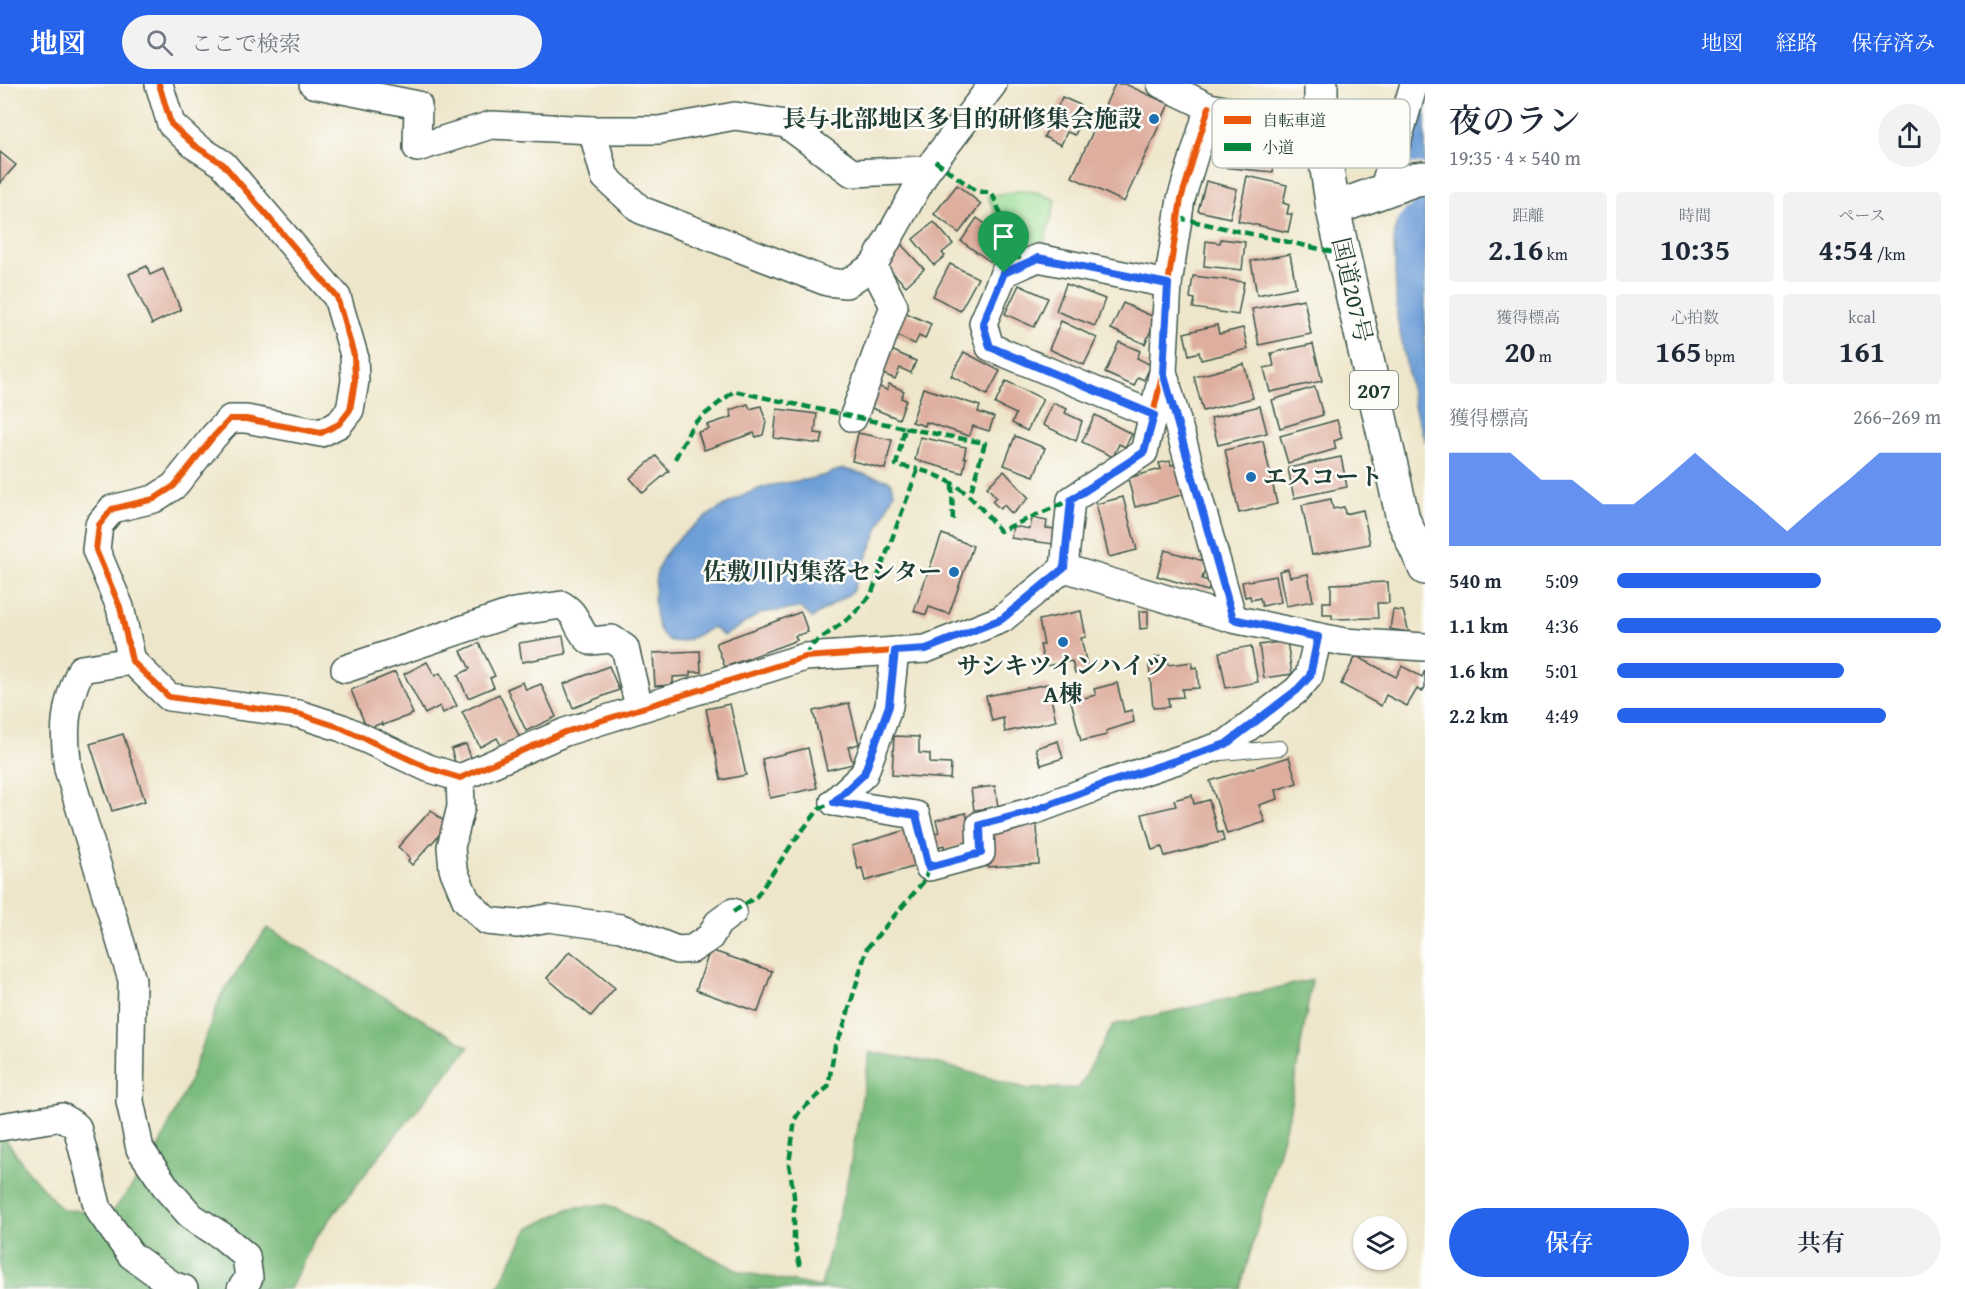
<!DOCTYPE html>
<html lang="ja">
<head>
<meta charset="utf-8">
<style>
	body { margin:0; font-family:"Gentium Book Plus","Noto Serif JP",serif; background:#f2f2f3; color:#1f2937; height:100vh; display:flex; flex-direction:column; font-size:22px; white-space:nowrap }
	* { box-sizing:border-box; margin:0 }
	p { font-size:20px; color:#747a83 }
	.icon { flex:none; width:33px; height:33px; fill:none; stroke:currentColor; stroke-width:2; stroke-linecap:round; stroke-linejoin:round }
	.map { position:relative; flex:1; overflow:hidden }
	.sheet { display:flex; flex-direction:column; background:#fff; width:540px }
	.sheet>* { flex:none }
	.buttons { position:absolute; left:1353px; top:1132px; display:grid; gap:12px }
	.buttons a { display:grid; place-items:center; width:54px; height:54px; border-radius:50%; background:#fff; box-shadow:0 2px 4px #0004; font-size:30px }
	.pin { position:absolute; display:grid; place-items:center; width:51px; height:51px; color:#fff; margin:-62px -26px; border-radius:50% 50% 50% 0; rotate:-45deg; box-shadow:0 0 6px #0007 }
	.pin .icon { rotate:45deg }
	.round { display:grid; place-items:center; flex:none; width:63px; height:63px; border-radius:32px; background:#f2f2f3 }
	.overview { display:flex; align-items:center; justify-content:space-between; height:102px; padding:0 24px }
	h1 { font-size:33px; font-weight:600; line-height:45px }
	.figures { display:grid; grid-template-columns:repeat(3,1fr); gap:9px; height:102px; padding:6px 24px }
	.figures div { display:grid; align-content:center; border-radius:6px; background:#f2f2f3; text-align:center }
	.figures b { font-size:30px; font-weight:600 }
	.figures small { font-size:16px; font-weight:400 }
	.figures p { font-size:16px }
	.chart { height:168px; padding:12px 24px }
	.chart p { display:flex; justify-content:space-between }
	.chart svg { width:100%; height:108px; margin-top:6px; fill:#2563eb; opacity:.7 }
	.button { display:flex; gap:12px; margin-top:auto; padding:12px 24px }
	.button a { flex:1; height:69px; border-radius:36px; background:#2563eb; color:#fff; font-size:24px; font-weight:600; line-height:69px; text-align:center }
	.button a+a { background:#f2f2f3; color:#1f2937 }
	ul { padding:0 24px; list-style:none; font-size:20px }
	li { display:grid; grid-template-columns:96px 72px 1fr; align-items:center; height:45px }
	li i { height:15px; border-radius:8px; background:#2563eb }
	header { display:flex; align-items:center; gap:36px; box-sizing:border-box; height:84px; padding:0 30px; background:#2563eb; color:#fff }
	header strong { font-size:28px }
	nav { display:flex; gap:33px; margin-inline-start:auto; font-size:21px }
	.search { width:420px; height:54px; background:#f2f2f3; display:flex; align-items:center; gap:15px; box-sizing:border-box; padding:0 21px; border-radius:33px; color:#747a83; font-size:22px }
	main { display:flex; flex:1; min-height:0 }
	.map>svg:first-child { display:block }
	.green { fill:#98dc93; stroke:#5c8c64; stroke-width:1.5 }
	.forest { fill:#7abc7d; stroke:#4c7c58; stroke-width:1.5 }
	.water { fill:#6e9fd8; stroke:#466e86; stroke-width:1.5 }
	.pier { fill:#eee6ca }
	.building { fill:#deae9f }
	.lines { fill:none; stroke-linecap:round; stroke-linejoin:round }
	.service-casing { stroke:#3e564a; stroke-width:16 }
	.minor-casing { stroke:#3e564a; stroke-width:30 }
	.tertiary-casing { stroke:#3e564a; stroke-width:36 }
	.trunk-casing { stroke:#3e564a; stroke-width:36 }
	.service { stroke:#fff; stroke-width:14 }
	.minor { stroke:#fff; stroke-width:27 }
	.tertiary { stroke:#fff; stroke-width:33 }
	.trunk { stroke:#fff; stroke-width:33 }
	.quiet { stroke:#00873e; stroke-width:4.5; stroke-dasharray:9 4.5; stroke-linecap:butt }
	.cycleway-casing { stroke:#fdfcf7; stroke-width:10 }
	.cycleway { stroke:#e8590c; stroke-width:6 }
	.route-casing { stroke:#fff; stroke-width:12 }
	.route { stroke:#2563eb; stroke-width:8 }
	.poi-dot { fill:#1f6fb2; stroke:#fdfcf7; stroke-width:2 }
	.labels { text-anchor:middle; stroke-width:5; stroke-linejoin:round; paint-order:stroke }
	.shield { fill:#fdfcf7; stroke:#62766e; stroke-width:1.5 }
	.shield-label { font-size:22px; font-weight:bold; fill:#1f3d34 }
	.poi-label { font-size:24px; font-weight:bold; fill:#1f3d34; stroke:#fdfcf7; text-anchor:end }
	.street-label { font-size:24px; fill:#1f3d34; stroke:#fdfcf7 }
	.key { fill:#fdfcf7; stroke:#bac3bc; stroke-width:1.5 }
	.key-label { font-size:16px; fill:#1f3d34 }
</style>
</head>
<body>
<header>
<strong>地図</strong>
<div class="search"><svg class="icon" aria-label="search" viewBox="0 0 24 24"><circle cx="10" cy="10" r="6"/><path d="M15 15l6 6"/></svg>ここで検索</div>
<nav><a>地図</a><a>経路</a><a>保存済み</a></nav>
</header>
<main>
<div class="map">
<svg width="1425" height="1205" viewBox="0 0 1425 1205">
	<rect width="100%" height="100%" fill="#fdfcf7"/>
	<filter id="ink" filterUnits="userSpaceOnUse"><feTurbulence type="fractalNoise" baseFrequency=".0167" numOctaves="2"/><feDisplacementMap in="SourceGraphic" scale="12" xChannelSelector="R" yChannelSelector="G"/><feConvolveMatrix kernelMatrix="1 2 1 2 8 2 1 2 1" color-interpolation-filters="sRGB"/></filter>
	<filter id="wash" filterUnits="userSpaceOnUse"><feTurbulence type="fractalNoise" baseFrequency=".008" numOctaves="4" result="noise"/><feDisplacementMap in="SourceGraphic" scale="24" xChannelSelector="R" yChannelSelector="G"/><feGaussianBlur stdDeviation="1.35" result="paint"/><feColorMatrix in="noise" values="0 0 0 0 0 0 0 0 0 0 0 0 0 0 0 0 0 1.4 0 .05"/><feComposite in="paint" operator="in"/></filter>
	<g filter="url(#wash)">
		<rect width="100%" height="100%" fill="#eee6ca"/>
		<path class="green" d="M1018 107 1037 108 1056 116 1045 156 1010 167 988 112Z"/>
		<g class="forest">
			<path d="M267 844 469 963 386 1063 314 1156 290 1205H0V1047L27 1086 62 1126 113 1127 153 1075 190 996 221 911Z"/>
			<path d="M1312 896 1289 1031 1240 1205H497L528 1145 570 1124 606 1120 741 1188 821 1203 849 1089 870 968 940 980 1028 1005 1079 1004 1113 941Z"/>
		</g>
		<g class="water">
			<path d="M1425 0V358L1415 326 1397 233 1394 156 1405 67Z"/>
			<path d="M844 385 890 397 894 408 852 508 812 534 801 524 761 529 724 552 713 543C701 548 685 561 671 557 651 551 652 501 658 485 660 479 665 470 669 465 688 441 739 410 768 402 786 398 805 397 822 392 830 390 836 386 844 385Z"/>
		</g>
		<path class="pier" d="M1402 73 1414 80H1425V112L1405 126 1395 141Z"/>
		<g id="blocks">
			<g class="building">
				<path d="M1115 0H1125L1169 20 1124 118 1072 93Z"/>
				<path d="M1062 13 1080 21 1077 28 1084 31 1075 51 1067 48 1061 61 1044 53Z"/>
				<path d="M1220 56 1276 62 1273 88 1221 83 1222 75H1218Z"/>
				<path d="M0 68 16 81 0 99Z"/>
				<path d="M1247 92 1287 101 1283 119 1289 121 1287 130H1292L1288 148 1238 137Z"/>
				<path d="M1206 97 1237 105 1230 134 1198 127Z"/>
				<path d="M957 101 981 120 959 149 934 130Z"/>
				<path d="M977 134 995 147 992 150 1004 158 991 178 961 157Z"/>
				<path d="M934 138 953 160 942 169 945 172 934 181 913 155Z"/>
				<path d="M1221 155 1245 158 1242 186 1204 182 1206 157 1220 159Z"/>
				<path d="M899 158 924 185 906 202 886 182 893 176 887 170Z"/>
				<path d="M1290 170 1296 203 1257 211 1251 177Z"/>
				<path d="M950 180 978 194 960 227 933 212Z"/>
				<path d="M147 182 150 191 163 185 181 226 152 240 129 190Z"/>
				<path d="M1193 192 1244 198 1238 231 1193 224 1195 215 1190 214Z"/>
				<path d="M1066 200 1105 215 1095 242 1056 227Z"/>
				<path d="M1019 201 1048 214 1034 243 1005 230Z"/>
				<path d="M1304 215 1311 250 1259 261 1252 225Z"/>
				<path d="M1123 219 1156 234 1145 260 1111 245Z"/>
				<path d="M904 228 931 240 925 255 919 252 915 260 895 251Z"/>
				<path d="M1061 237 1097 254 1084 281 1049 265Z"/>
				<path d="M1217 241 1219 250 1243 244 1248 265 1201 276 1199 268 1189 271 1184 249Z"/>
				<path d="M1119 258 1140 267 1137 274 1151 281 1144 296 1138 293 1134 302 1105 289Z"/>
				<path d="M1313 260 1322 297 1270 308 1264 284 1274 282 1271 269Z"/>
				<path d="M889 265 916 277 911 289 900 284 895 295 879 288Z"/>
				<path d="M964 268 1000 287 987 311 951 292Z"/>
				<path d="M1244 280 1253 314 1203 327 1194 293Z"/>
				<path d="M1006 297 1043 315 1027 347 1012 339 1016 330 995 320Z"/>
				<path d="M889 300 904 307 901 314 906 316 899 335 867 322 875 301 887 306Z"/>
				<path d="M1315 303 1323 331 1280 344 1272 316Z"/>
				<path d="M923 304 980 322 978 328 994 333 989 347 973 342 969 352 926 338 925 342 912 338Z"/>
				<path d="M1053 319 1067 325 1065 329 1082 337 1076 357 1043 341Z"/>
				<path d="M748 320 750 325 761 322 766 338 763 351 756 353 754 349 704 366 698 348 709 345 707 341 732 333 730 326Z"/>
				<path d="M1260 322 1267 349 1218 361 1211 334Z"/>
				<path d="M777 325 817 330 815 349 823 350 821 360 774 354Z"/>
				<path d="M1095 331 1132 350 1125 363 1119 360 1113 373 1082 358Z"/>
				<path d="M1337 336 1342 354 1334 357 1336 365 1288 379 1280 352Z"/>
				<path d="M858 349 892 356 885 385 852 377Z"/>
				<path d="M1015 352 1045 364 1034 392 1004 381Z"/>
				<path d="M920 353 966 363 964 373 966 374 963 389 915 376Z"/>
				<path d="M1263 357 1277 420 1239 429 1225 366Z"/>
				<path d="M656 372 669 387 643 409 630 394Z"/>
				<path d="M1341 373 1347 403 1294 414 1288 384Z"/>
				<path d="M1170 377 1171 381 1181 379 1189 409 1135 423 1128 394 1161 385 1159 379Z"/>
				<path d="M1004 387 1029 414 1012 430 1004 421 1000 425 992 417 996 413 987 403Z"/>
				<path d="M1123 413 1137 466 1109 473 1096 420Z"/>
				<path d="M1331 415 1333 425 1344 423 1345 430 1363 426 1370 460 1312 471 1302 421Z"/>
				<path d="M1032 434 1047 437 1046 444 1055 445 1053 460 1011 454 1013 442 1030 445Z"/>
				<path d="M942 450 973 462 949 530 929 523 926 531 914 527Z"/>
				<path d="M1165 466 1207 478 1202 495 1211 498 1208 507 1157 492Z"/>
				<path d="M1288 485 1290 493 1308 490 1313 517 1286 522 1279 487Z"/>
				<path d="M1276 492 1281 518 1262 522 1260 514 1251 516 1250 512 1245 513 1242 498Z"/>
				<path d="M1388 498 1389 519H1377L1378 534 1332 535V531H1323V518H1331V500Z"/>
				<path d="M1393 526 1403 527 1409 548 1390 545Z"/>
				<path d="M1081 527 1086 553 1081 554 1088 586 1075 589 1072 577 1045 582 1040 561H1044L1039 536Z"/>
				<path d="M1139 527H1148V544L1140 545Z"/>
				<path d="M801 528 808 548 795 552 797 556 725 583 716 559Z"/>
				<path d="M563 552 566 570 522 578 519 559Z"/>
				<path d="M1287 557 1292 590 1264 594 1259 561Z"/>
				<path d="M479 559 495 592 490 594 494 603 468 614 458 591 470 585 461 567Z"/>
				<path d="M1251 562 1258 598 1226 604 1219 568Z"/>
				<path d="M700 567 701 588H690V592L673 593V601L655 602 653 569Z"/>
				<path d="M1167 572 1168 581 1192 578V584L1197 583 1199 604 1182 605 1183 613 1168 614 1169 623 1153 624 1149 581 1156 580 1155 573Z"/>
				<path d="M1356 572 1396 593 1402 582 1422 593 1425 586V603L1422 608 1417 605 1407 622 1386 611 1381 622 1341 600Z"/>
				<path d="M427 578 435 592 440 589 457 622 443 629 440 622 425 630 404 590Z"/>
				<path d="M609 582 619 606 573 624 564 600Z"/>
				<path d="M395 588 413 630 383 641 382 639 367 645 351 606Z"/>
				<path d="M523 598 526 606 541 600 556 633 526 647 507 605Z"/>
				<path d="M1117 599 1124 628 1132 626 1134 638 1106 647 1107 651 1081 657 1071 617 1096 611 1094 605Z"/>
				<path d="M1048 600 1056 637 1005 648 1003 634 992 637 986 612Z"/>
				<path d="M499 610 520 654 502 663 497 654 480 663 462 628Z"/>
				<path d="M849 619 859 660 848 663 853 680 827 686 813 627Z"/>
				<path d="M730 620 746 691 721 696 706 625Z"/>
				<path d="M123 650 145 717 112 727 90 660Z"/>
				<path d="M894 652 919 653V669L930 670V679L951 680 950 695 892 691Z"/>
				<path d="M1058 657 1063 674 1041 681 1036 664Z"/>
				<path d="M466 660 472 676 456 681 451 665Z"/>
				<path d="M808 664 817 704 770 714 762 675Z"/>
				<path d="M1289 673 1297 699 1276 706 1278 715 1259 721 1265 738 1227 750 1210 697Z"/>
				<path d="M995 702 998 723 974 726 971 705Z"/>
				<path d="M1192 711 1194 720 1209 716 1218 749 1222 748 1224 757 1165 772 1162 763 1152 766 1142 730 1176 722 1174 716Z"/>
				<path d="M431 726 448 741 412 781 408 777 410 774 398 763Z"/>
				<path d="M966 729 974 759 945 766 944 761 937 763 934 750 939 748 936 736Z"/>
				<path d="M1037 741 1039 780 988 783 986 754 990 744Z"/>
				<path d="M910 745 920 781 865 797 862 784 858 785 852 762Z"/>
				<path d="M710 866 772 887 758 928 696 906Z"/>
				<path d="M570 867 615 904 591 932 547 894Z"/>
			</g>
		</g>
	</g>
	<g filter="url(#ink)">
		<use href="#blocks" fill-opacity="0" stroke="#3e564a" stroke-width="1.5"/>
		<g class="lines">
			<g class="service-casing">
				<path id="service" d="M1221 669 1280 664"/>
			</g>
			<g class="minor-casing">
				<g id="minor">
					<path d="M159 0 171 40 195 62 223 80 337 213 354 271 355 297 350 326 339 340 321 349 246 335H230L214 352 174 402 154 415 112 425 99 441 96 466 120 523 132 577 169 613 299 630 342 644 428 684 460 694 565 648 805 573 926 565 1002 535 1064 484 1071 416 1144 368 1163 288 1168 200 1181 115 1209 23"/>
					<path d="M313 0 418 21 417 64 491 41 592 46H659L735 32 786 40 852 89 927 86"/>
					<path d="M1161 0 1209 23 1321 45"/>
					<path d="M592 46 605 93 641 126 827 198 846 200 873 182"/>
					<path d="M1383 107 1414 0"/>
					<path d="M1164 291 1233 535"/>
					<path d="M1154 331 990 263 983 239 1004 189 1038 174 1168 200"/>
					<path d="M853 334 894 222 873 182 927 86 993 0"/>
					<path d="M1064 484 1233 535 1344 558 1425 563"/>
					<path d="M132 577 81 585C64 622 63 646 68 685L132 896 130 1017 140 1065 168 1106 192 1133 222 1152 246 1172 249 1194 241 1205"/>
					<path d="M345 585 514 528 562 521C580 532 575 544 590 557L612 555 625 564 639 623"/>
					<path d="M460 694 461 723 451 763 453 785 466 816 487 837 517 840 548 834 621 844 677 866 692 865 710 853 718 839 733 828"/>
					<path d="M834 718 916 731 929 783 981 769 980 741 1033 727 1108 699 1226 660 1297 606 1309 592 1318 553"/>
					<path d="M834 718 864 690 889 622 895 567"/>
					<path d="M0 1043 62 1033 77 1043 98 1125 131 1171 172 1201 184 1205"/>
				</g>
			</g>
			<g class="tertiary-casing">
				<path id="tertiary" d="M1321 0V45L1333 125"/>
			</g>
			<g class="trunk-casing">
				<path id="trunk" d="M1425 94 1416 95 1333 125 1403 435 1425 484"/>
			</g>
			<use href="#service" class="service"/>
			<use href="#minor" class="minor"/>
			<use href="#tertiary" class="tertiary"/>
			<use href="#trunk" class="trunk"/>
			<g class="quiet">
				<path d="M935 77 976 107 992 109 1022 182"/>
				<path d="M1178 134 1343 170"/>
				<path d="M905 344 985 359 970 411"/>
				<path d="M675 375 693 340 734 307 905 344 896 381 918 385"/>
				<path d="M952 400 953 440"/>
				<path d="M805 573 812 561 852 532 871 511 918 385C961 398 972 413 1000 447L1071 416"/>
				<path d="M733 828 757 812 794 757 820 724 834 718"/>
				<path d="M800 1182 794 1156V1112L789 1080 795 1035 800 1027 828 1003 835 962 843 945 867 864 925 796 929 783"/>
			</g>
			<g class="cycleway-casing">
				<path id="cycleway" d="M159 0 171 40 195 62 223 80 337 213 354 271 355 297 350 326 339 340 321 349 246 335H230L214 352 174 402 154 415 112 425 99 441 96 466 120 523 132 577 169 613 299 630 342 644 428 684 460 694 565 648 805 573 926 565 1002 535 1064 484 1071 416 1144 368 1163 288 1168 200 1181 115 1209 23"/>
			</g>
			<use href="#cycleway" class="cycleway"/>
		</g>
	</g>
	<g class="lines" filter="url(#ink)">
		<g class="route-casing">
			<path id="route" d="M1038 174 1168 200 1163 288 1233 535 1318 553 1310 592 1297 606 1226 660 1108 699 1033 727 980 741 981 769 929 783 916 731 834 718 864 690 889 622 895 567 926 565 1002 535 1064 484 1071 416 1144 368 1154 331 990 263 983 239 1004 189Z"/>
		</g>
		<use href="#route" class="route"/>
	</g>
	<g class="poi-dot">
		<circle cx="1154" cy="35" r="6"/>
		<circle cx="1251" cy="393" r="6"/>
		<circle cx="954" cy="488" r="6"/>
		<circle cx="1063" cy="558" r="6"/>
	</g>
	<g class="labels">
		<rect class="shield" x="1350" y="287" width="48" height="38" rx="4.5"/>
		<g class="shield-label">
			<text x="1374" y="314">207</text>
		</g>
		<g class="poi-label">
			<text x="1142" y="43">長与北部地区多目的研修集会施設</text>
			<text x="1263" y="401" text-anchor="start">エスコート</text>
			<text x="942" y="496">佐敷川内集落センター</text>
			<text x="1063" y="590" text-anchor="middle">サシキツインハイツ<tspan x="1063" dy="28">A棟</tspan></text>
		</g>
		<g class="street-label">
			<text transform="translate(1352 206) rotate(77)" y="8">国道207号</text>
		</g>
	</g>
	<rect x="1212" y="15" width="198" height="69" rx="9" class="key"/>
	<rect x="1224" y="32" width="27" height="8" fill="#e8590c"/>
	<rect x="1224" y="59" width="27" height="8" fill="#00873e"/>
	<g class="key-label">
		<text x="1262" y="42">自転車道</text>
		<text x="1262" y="69">小道</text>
	</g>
</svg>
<div class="buttons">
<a><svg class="icon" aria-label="layers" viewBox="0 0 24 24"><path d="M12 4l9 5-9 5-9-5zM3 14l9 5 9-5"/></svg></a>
</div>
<div class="pin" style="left:1004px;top:189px;background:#1e9e55"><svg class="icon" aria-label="arrive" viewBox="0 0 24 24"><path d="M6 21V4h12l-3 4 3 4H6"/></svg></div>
</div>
<section class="sheet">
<div class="overview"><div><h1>夜のラン</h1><p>19:35 · 4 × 540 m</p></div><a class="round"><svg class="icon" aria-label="share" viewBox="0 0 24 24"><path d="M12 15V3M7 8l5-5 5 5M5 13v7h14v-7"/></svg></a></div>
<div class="figures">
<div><p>距離</p><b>2.16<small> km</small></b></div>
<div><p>時間</p><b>10:35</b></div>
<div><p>ペース</p><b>4:54<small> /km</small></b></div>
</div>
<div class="figures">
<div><p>獲得標高</p><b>20<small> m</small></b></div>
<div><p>心拍数</p><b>165<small> bpm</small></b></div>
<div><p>kcal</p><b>161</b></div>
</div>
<div class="chart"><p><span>獲得標高</span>266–269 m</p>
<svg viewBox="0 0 160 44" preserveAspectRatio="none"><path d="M0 44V6L10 6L20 6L30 17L40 17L50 27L60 27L70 17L80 6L90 17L100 27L110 38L120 27L130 17L140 6L150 6L160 6V44z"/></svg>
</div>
<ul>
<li><b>540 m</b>5:09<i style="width:63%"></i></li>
<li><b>1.1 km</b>4:36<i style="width:100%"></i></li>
<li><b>1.6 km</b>5:01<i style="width:70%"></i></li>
<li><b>2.2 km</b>4:49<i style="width:83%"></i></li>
</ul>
<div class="button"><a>保存</a><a>共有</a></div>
</section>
</main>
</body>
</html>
